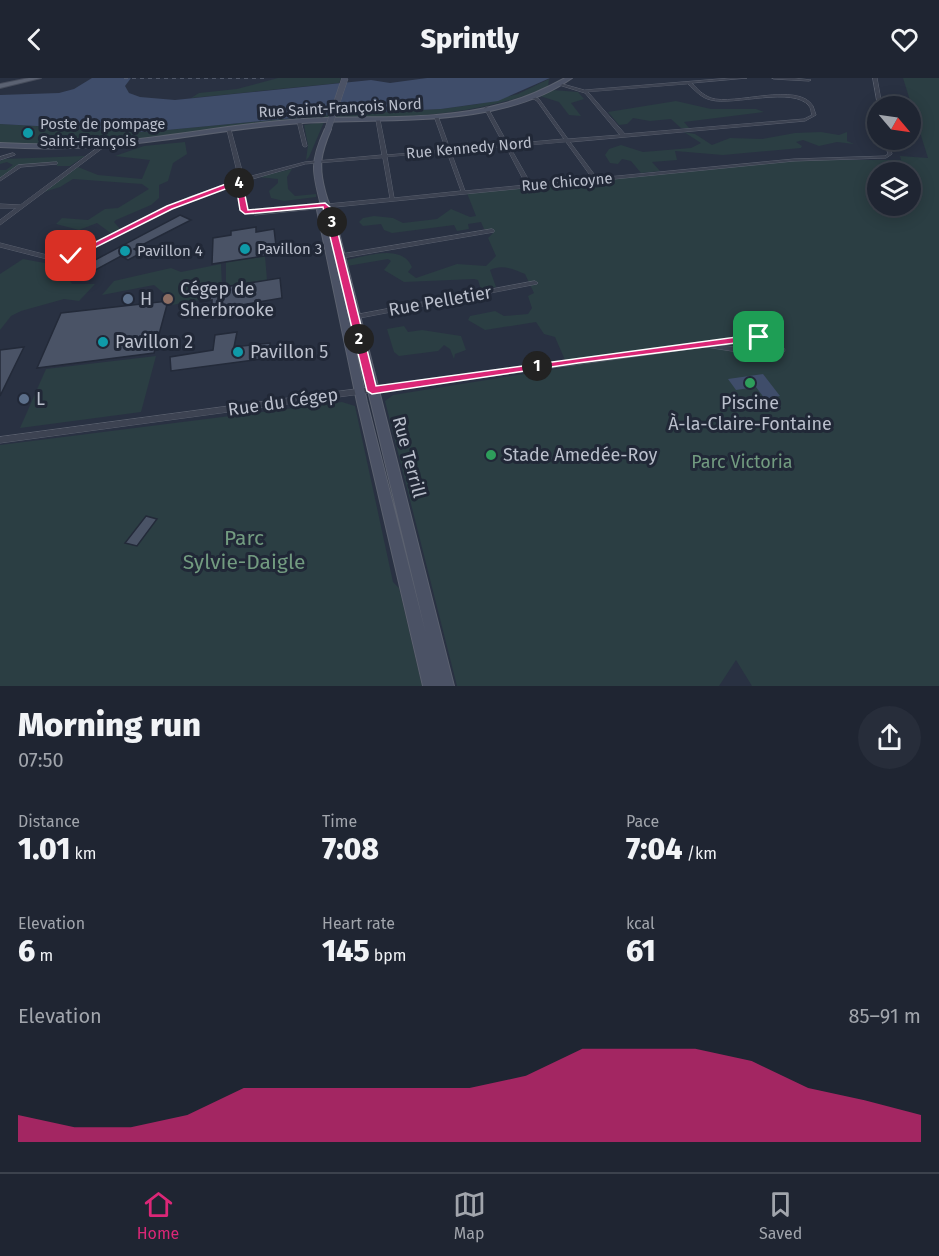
<!DOCTYPE html>
<html lang="en">
<head>
<meta charset="utf-8">
<style>
	body { margin:0; font-family:"Fira Sans",sans-serif; background:#272d3a; color:#f1f3f6; height:100vh; display:flex; flex-direction:column; font-size:22px; white-space:nowrap }
	* { box-sizing:border-box; margin:0 }
	p { font-size:20px; color:#a1a5ac }
	.icon { flex:none; width:33px; height:33px; fill:none; stroke:currentColor; stroke-width:2; stroke-linecap:round; stroke-linejoin:round }
	.map { position:relative; height:608px; overflow:hidden }
	.details { display:flex; flex-direction:column; background:#1f2532; flex:1 }
	.details>* { flex:none }
	.needle { width:39px; rotate:119deg }
	.buttons { position:absolute; left:867px; top:18px; display:grid; gap:12px }
	.buttons a { display:grid; place-items:center; width:54px; height:54px; border-radius:50%; background:#1f2532; box-shadow:0 3px 15px #0003,0 0 0 2px #3c424d; font-size:30px }
	.pin { position:absolute; display:grid; place-items:center; width:51px; height:51px; color:#fff; margin:-26px; border-radius:12px; box-shadow:0 3px 9px #0006 }
	.km { position:absolute; width:30px; height:30px; margin:-15px; border-radius:50%; background:#222; color:#fff; font-size:16px; line-height:30px; text-align:center }
	.round { display:grid; place-items:center; flex:none; width:63px; height:63px; border-radius:32px; background:#272d3a }
	.overview { display:flex; align-items:center; justify-content:space-between; height:102px; padding:0 18px }
	h1 { font-size:33px; font-weight:800; line-height:45px }
	.metrics { display:grid; grid-template-columns:repeat(3,1fr); gap:9px; height:102px; padding:6px 18px }
	.metrics div { display:grid; align-content:center }
	.metrics b { font-size:30px; font-weight:800 }
	.metrics small { font-size:16px; font-weight:400 }
	.metrics p { font-size:16px }
	.chart { height:168px; padding:12px 18px }
	.chart p { display:flex; justify-content:space-between }
	.chart svg { width:100%; height:108px; margin-top:6px; fill:#db2777; opacity:.7 }
	header { display:flex; justify-content:space-between; align-items:center; height:78px; padding:0 18px; background:#1f2532; font-size:27px; font-weight:800 }
	.menu { display:flex; justify-content:space-around; align-items:center; height:84px; border-top:2px solid #3c424d; background:#1f2532; font-size:16px; color:#a1a5ac }
	.menu a { display:grid; justify-items:center; gap:3px }
	.menu .active { color:#db2777 }
	.map>svg:first-child { display:block }
	.green { fill:#2b3e43; fill-rule:evenodd }
	.water { fill:#3f4d6a }
	.building { fill:#4a5366; stroke:#232a39; stroke-width:1.5 }
	.lines { fill:none; stroke-linecap:round; stroke-linejoin:round }
	.street-casing { stroke:#5b616f; stroke-width:1 }
	.secondary-casing { stroke:#5b616f; stroke-width:2 }
	.primary-casing { stroke:#464c5b; stroke-width:2 }
	.street { fill:#3d4352; fill-rule:evenodd }
	.secondary { fill:#4b5265; fill-rule:evenodd }
	.primary { fill:#5b6272; fill-rule:evenodd }
	.rail { stroke:#5f6778; stroke-width:1.5; stroke-dasharray:4 4; stroke-linecap:butt }
	.secondary-bridge-casing { stroke:#5b616f; stroke-width:7; stroke-linecap:butt }
	.secondary-bridge { stroke:#4b5265; stroke-width:6 }
	.route { fill:#db2777; stroke:#fff; stroke-width:1.5 }
	.culture-dot { fill:#0f9aa8; stroke:#212837; stroke-width:2 }
	.service-dot { fill:#5c6f8a; stroke:#212837; stroke-width:2 }
	.education-dot { fill:#8d6e63; stroke:#212837; stroke-width:2 }
	.leisure-dot { fill:#2e9e5b; stroke:#212837; stroke-width:2 }
	.labels { text-anchor:middle; stroke-width:6; stroke-linejoin:round; paint-order:stroke }
	.far-street-label { font-size:15px; fill:#babfcc; stroke:#212837 }
	.far-poi-label { font-size:15px; fill:#babfcc; stroke:#212837; text-anchor:start }
	.poi-label { font-size:18px; fill:#babfcc; stroke:#212837; text-anchor:start }
	.street-label { font-size:18px; fill:#babfcc; stroke:#212837 }
	.park-label { font-size:18px; fill:#729b80; stroke:#212837 }
	.near-park-label { font-size:21px; fill:#729b80; stroke:#212837 }
</style>
</head>
<body>
<header><svg class="icon" aria-label="back" viewBox="0 0 24 24"><path d="M15 5l-7 7 7 7"/></svg>Sprintly<svg class="icon" aria-label="heart" viewBox="0 0 24 24"><path d="M12 20l-8-8c-3-5 5-10 8-4 3-6 11-1 8 4z"/></svg></header>
<div class="map">
<svg width="939" height="608" viewBox="0 0 939 608">
	<rect width="100%" height="100%" fill="#293142"/>
	<g class="green">
		<path d="M278 0H341L339 5 191 20 199 15 237 11Z"/>
		<path d="M903 0H939V608H752L736 582 719 608H457L385 323 393 317 568 289 555 259 544 256 536 244 485 252 468 242 470 238 495 233 504 238 528 236 532 230 528 218 534 215 525 196C513 191 502 186 490 192L496 209 481 212 478 202 474 201 404 204 384 192 391 183 388 181 347 188 346 182C368 178 401 165 412 189L408 194 416 200 457 186 486 188 496 178 488 160 494 154 484 151 481 144 468 146 469 151 457 153 454 147 392 155 384 152 381 146 363 148 359 144 363 140 374 138 393 140 403 145 437 141 451 131 470 139 476 138 467 115 803 82H901L900 78 928 80ZM878 94H910V128H878Z"/>
		<path d="M549 1 548 9C500 29 445 37 393 39 357 41 321 38 284 42 190 53 95 73 0 65V46L146 54 334 36 441 31 478 26 518 16Z"/>
		<path d="M553 12 578 14 584 21 571 25 581 38 569 37 559 24 540 18Z"/>
		<path d="M676 23 711 31H756L764 34 684 44 689 50H681L671 41 650 43 633 40 627 46 619 47 608 34Z"/>
		<path d="M324 44 309 79 306 82 308 67 304 47Z"/>
		<path d="M684 54 695 56 712 67 730 60 762 61 795 55 821 54 839 57 847 54V63L854 66 837 64 819 68 803 62 796 64 802 68 801 70 723 77 675 73 677 82 652 84 660 93 641 95 631 83 622 81 618 86 610 85 605 77 609 71 621 67 643 74 691 70 701 65Z"/>
		<path d="M185 64 187 76 173 85 168 103 159 107V120L151 127 116 142 114 144 120 151 112 156 97 145 79 152 56 146 62 140 88 142 105 131 118 130 149 111 142 106 73 101 60 109 44 114 78 89 98 97 142 101 150 82 115 78 144 68Z"/>
		<path d="M85 78 70 88H57V84L20 87 0 100V92H6L13 87 7 84 0 86V83L4 81Z"/>
		<path d="M292 91 287 99 288 111 295 118 316 116V119L284 123 271 120 269 113 278 105V101L258 99Z"/>
		<path d="M265 178 267 202 226 209V184Z"/>
		<path d="M23 181 61 188 72 206H95L79 223 64 221 21 233 11 238 0 252V196Z"/>
		<path d="M221 186 222 208 206 210 200 222 166 228 167 223 161 224 166 217 154 207 102 217 114 203 171 190 181 194Z"/>
		<path d="M404 248 408 254 422 252 461 258 466 272 455 276 454 281 450 271 444 267 438 273 399 278 394 274 387 251Z"/>
		<path d="M156 278 141 334 20 350 46 291Z"/>
		<path d="M342 324 355 328 393 504 399 510 422 608H0V367Z"/>
	</g>
	<g class="water">
		<path d="M92 0H131L125 8 129 15 140 19 175 22 371 2 390 5 427 0H550L498 23 441 31 334 36 146 54 0 46V17L59 15 74 11Z"/>
		<path d="M763 296 780 318 765 321 756 309 736 312 728 301Z"/>
	</g>
	<g class="building">
		<path d="M180 137 191 142 134 171 141 175 128 182 121 178 88 196 78 191Z"/>
		<path d="M256 149V154L274 151 277 176 212 186 213 160 231 157V153Z"/>
		<path d="M280 200 282 220 212 232V222L200 224V217L212 215V211Z"/>
		<path d="M168 223 154 275 37 290 61 235Z"/>
		<path d="M237 254 234 269 270 265V269L275 268 274 275 270 276 269 280 171 293 170 279 213 272 215 257Z"/>
		<path d="M24 269 0 318V272Z"/>
		<path d="M146 438 157 441 137 468 125 465Z"/>
	</g>
	<g class="lines">
		<g class="street-casing">
			<g id="street">
				<path d="M731 0H747L692 5C697 11 703 17 711 20 734 28 798 3 813 28 814 31 815 34 816 37L805 43 570 64 597 100 794 81 885 78 888 76 884 62H888L892 76 886 80 794 83 255 137 240 132 237 106 193 121 73 179 47 181 0 169V165L47 177 70 176 189 119 239 102 227 52 229 51 231 52 244 100 305 84 382 77 376 42 378 41 380 42 387 77 446 72 434 38 436 37 438 38 450 71 504 67 484 30 486 29 488 30 508 66 564 61 537 23 530 19V17H531L539 21 568 61 620 57 585 15 559 7V5L584 12ZM688 6C695 12 701 20 711 22 733 28 794 8 809 28 811 30 811 34 812 37L804 41 625 56 588 14ZM566 64 592 100 531 106 510 69ZM506 69 526 107 465 113 451 74ZM447 74 461 113 394 120 387 79ZM383 80 390 120 255 133 246 131 242 104 305 86Z"/>
				<path d="M772 0H794L811 2 809 3 774 1Z"/>
				<path d="M873 0H877L882 28H878Z"/>
				<path d="M299 42 301 43 307 68 305 69 303 68 297 43Z"/>
				<path d="M104 65 108 66 0 147V142L16 130H0V126L20 127Z"/>
				<path d="M13 75 15 76V77L0 82V79Z"/>
				<path d="M55 84H57V86L21 89 0 103V100L18 87Z"/>
				<path d="M492 151 494 152V154L336 181 333 179 336 177Z"/>
				<path d="M535 203 538 205 537 206 344 243 341 241 344 239Z"/>
				<path d="M759 257 778 261 785 272 782 277 770 279 706 269 0 365V359ZM759 261 773 265 777 272 770 275 721 267Z"/>
			</g>
		</g>
		<g class="secondary-casing">
			<g id="secondary">
				<path d="M565 0H572C496 54 377 38 289 46 229 51 169 63 109 68 72 71 36 71 0 69V65C36 67 73 67 109 64 169 59 229 47 290 42 360 36 434 45 502 26 525 20 545 11 565 0Z"/>
				<path d="M328 49 331 51C321 75 318 87 325 113 327 120 328 126 333 131L454 608H423L357 324 317 132 321 127C312 93 310 84 325 51ZM325 132 426 556 367 324Z"/>
			</g>
		</g>
		<g class="primary-casing">
			<path id="primary" d="M29 0H41L0 10V6Z"/>
		</g>
		<use href="#street" class="street"/>
		<use href="#secondary" class="secondary"/>
		<use href="#primary" class="primary"/>
		<path class="rail" d="M124 0H266"/>
		<g class="secondary-bridge-casing">
			<path id="secondary-bridge" d="M328 51 345 0"/>
		</g>
		<use href="#secondary-bridge" class="secondary-bridge"/>
	</g>
	<path class="route" d="M239 101 242 103 248 132 325 125 332 131 376 308 759 256 764 259 759 262 578 285 372 316 367 313 323 129 245 136 240 132 236 107 172 131 74 180 68 178 167 128Z"/>
	<g class="culture-dot">
		<circle cx="28" cy="55" r="6"/>
		<circle cx="245" cy="171" r="6"/>
		<circle cx="125" cy="173" r="6"/>
		<circle cx="103" cy="264" r="6"/>
		<circle cx="238" cy="274" r="6"/>
	</g>
	<g class="service-dot">
		<circle cx="128" cy="221" r="6"/>
		<circle cx="24" cy="321" r="6"/>
	</g>
	<circle class="education-dot" cx="168" cy="221" r="6"/>
	<g class="leisure-dot">
		<circle cx="750" cy="305" r="6"/>
		<circle cx="491" cy="377" r="6"/>
	</g>
	<g class="labels">
		<g class="far-street-label">
			<text transform="translate(340 30) rotate(-3)" y="5">Rue Saint-François Nord</text>
			<text transform="translate(469 70) rotate(-5)" y="5">Rue Kennedy Nord</text>
			<text transform="translate(567 104) rotate(-5)" y="5">Rue Chicoyne</text>
		</g>
		<g class="far-poi-label">
			<text x="40" y="51">Poste de pompage<tspan x="40" dy="17">Saint-François</tspan></text>
			<text x="257" y="176">Pavillon 3</text>
			<text x="137" y="178">Pavillon 4</text>
		</g>
		<g class="poi-label">
			<text x="180" y="217">Cégep de<tspan x="180" dy="21">Sherbrooke</tspan></text>
			<text x="140" y="227">H</text>
			<text x="115" y="270">Pavillon 2</text>
			<text x="250" y="280">Pavillon 5</text>
			<text x="36" y="327">L</text>
			<text x="750" y="331" text-anchor="middle">Piscine<tspan x="750" dy="21">À-la-Claire-Fontaine</tspan></text>
			<text x="503" y="383">Stade Amedée-Roy</text>
		</g>
		<g class="street-label">
			<text transform="translate(440 223) rotate(-10)" y="6">Rue Pelletier</text>
			<text transform="translate(283 324) rotate(-8)" y="6">Rue du Cégep</text>
			<text transform="translate(409 379) rotate(75)" y="6">Rue Terrill</text>
		</g>
		<g class="park-label">
			<text x="742" y="390">Parc Victoria</text>
		</g>
		<g class="near-park-label">
			<text x="244" y="467">Parc<tspan x="244" dy="24">Sylvie-Daigle</tspan></text>
		</g>
	</g>
</svg>
<div class="buttons">
<a><svg class="needle" viewBox="-14 -14 28 28"><path d="M0-13l5 13h-10z" fill="#e53935"/><path d="M0 13l5-13h-10z" fill="#a1a5ac"/></svg></a>
<a><svg class="icon" aria-label="layers" viewBox="0 0 24 24"><path d="M12 4l9 5-9 5-9-5zM3 14l9 5 9-5"/></svg></a>
</div>
<div class="pin" style="left:759px;top:259px;background:#1e9e55"><svg class="icon" aria-label="arrive" viewBox="0 0 24 24"><path d="M6 21V4h12l-3 4 3 4H6"/></svg></div>
<div class="pin" style="left:71px;top:178px;background:#d93025"><svg class="icon" aria-label="check" viewBox="0 0 24 24"><path d="M5 12l5 5 9-10"/></svg></div>
<b class="km" style="left:537px;top:288px">1</b>
<b class="km" style="left:359px;top:261px">2</b>
<b class="km" style="left:332px;top:144px">3</b>
<b class="km" style="left:239px;top:105px">4</b>
</div>
<section class="details">
<div class="overview"><div><h1>Morning run</h1><p>07:50</p></div><a class="round"><svg class="icon" aria-label="share" viewBox="0 0 24 24"><path d="M12 15V3M7 8l5-5 5 5M5 13v7h14v-7"/></svg></a></div>
<div class="metrics">
<div><p>Distance</p><b>1.01<small> km</small></b></div>
<div><p>Time</p><b>7:08</b></div>
<div><p>Pace</p><b>7:04<small> /km</small></b></div>
</div>
<div class="metrics">
<div><p>Elevation</p><b>6<small> m</small></b></div>
<div><p>Heart rate</p><b>145<small> bpm</small></b></div>
<div><p>kcal</p><b>61</b></div>
</div>
<div class="chart"><p><span>Elevation</span>85–91 m</p>
<svg viewBox="0 0 160 44" preserveAspectRatio="none"><path d="M0 44V33L10 38L20 38L30 33L40 22L50 22L60 22L70 22L80 22L90 17L100 6L110 6L120 6L130 11L140 22L150 27L160 33V44z"/></svg>
</div>
</section>
<nav class="menu">
<a class="active"><svg class="icon" aria-label="home" viewBox="0 0 24 24"><path d="M3 11l9-7 9 7M6 9v11h12V9"/></svg>Home</a>
<a><svg class="icon" aria-label="map" viewBox="0 0 24 24"><path d="M3 6l6-2 6 2 6-2v14l-6 2-6-2-6 2zM9 4v14M15 6v14"/></svg>Map</a>
<a><svg class="icon" aria-label="saved" viewBox="0 0 24 24"><path d="M7 4h10v16l-5-4-5 4z"/></svg>Saved</a>
</nav>
</body>
</html>
